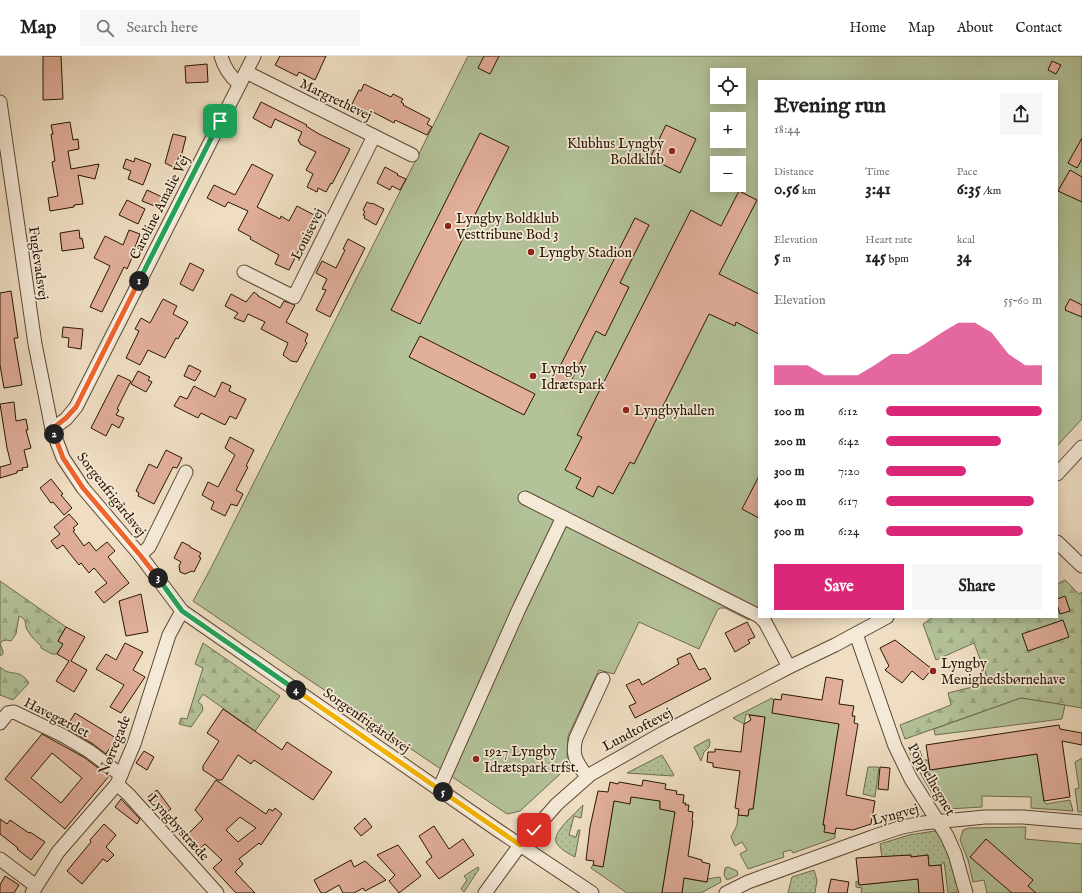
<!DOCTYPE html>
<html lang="en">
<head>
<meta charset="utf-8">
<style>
	body { margin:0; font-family:"IM FELL English",serif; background:#f6f6f6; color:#222; height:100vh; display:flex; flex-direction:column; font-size:15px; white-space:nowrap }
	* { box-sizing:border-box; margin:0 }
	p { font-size:13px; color:#767676 }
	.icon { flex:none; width:22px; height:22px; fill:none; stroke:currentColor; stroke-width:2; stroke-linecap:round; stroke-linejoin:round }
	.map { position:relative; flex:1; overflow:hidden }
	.drawer { position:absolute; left:758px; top:24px; width:300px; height:538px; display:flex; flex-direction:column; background:#fff; border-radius:0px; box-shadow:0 2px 10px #0003 }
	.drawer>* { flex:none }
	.fabs { position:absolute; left:710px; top:12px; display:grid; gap:8px }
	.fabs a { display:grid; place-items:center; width:36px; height:36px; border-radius:0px; background:#fff; box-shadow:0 2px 10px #0003; font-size:20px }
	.pin { position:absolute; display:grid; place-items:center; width:34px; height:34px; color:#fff; margin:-17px; border-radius:8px; box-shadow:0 2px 6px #0006 }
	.km { position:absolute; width:20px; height:20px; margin:-10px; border-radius:50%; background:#222; color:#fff; font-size:11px; line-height:20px; text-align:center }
	.round { display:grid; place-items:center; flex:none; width:42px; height:42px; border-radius:0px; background:#f6f6f6 }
	.headline { display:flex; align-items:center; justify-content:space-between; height:68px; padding:0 16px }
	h1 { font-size:22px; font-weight:700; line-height:30px }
	.metrics { display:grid; grid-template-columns:repeat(3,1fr); gap:6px; height:68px; padding:4px 16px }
	.metrics div { display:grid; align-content:center }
	.metrics b { font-size:17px; font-weight:700 }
	.metrics small { font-size:11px; font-weight:400 }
	.metrics p { font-size:11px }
	.chart { height:112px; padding:8px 16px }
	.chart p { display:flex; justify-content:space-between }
	.chart svg { width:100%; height:72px; margin-top:4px; fill:#db2777; opacity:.7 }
	.cta { display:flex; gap:8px; margin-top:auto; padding:8px 16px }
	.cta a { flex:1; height:46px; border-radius:0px; background:#db2777; color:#fff; font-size:16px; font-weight:700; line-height:46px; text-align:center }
	.cta a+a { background:#f6f6f6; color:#222 }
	ul { padding:0 16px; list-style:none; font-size:13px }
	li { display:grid; grid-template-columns:64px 48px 1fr; align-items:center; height:30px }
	li i { height:10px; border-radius:5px; background:#db2777 }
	header { display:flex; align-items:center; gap:24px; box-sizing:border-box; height:56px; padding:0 20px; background:#fff; border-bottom:1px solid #e0e0e0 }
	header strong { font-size:19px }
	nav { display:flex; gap:22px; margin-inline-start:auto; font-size:14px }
	.search { width:280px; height:36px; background:#f6f6f6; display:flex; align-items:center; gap:10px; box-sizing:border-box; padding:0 14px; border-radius:0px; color:#767676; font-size:15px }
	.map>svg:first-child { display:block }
	.grass { fill:url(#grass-dots); stroke:#6e6c4e }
	.forest { fill:url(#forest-firs); stroke:#6e6c4e }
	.green { fill:#b3c299; stroke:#6e6c4e; fill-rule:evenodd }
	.building { fill:#e1ae9a; stroke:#281602; fill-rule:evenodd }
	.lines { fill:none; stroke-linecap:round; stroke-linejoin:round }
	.minor-casing { stroke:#5a4832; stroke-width:15 }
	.minor { stroke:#f5ead8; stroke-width:13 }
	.split-1-casing { stroke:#fff; stroke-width:8 }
	.split-2-casing { stroke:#fff; stroke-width:8 }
	.split-3-casing { stroke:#fff; stroke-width:8 }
	.split-4-casing { stroke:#fff; stroke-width:8 }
	.split-5-casing { stroke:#fff; stroke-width:8 }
	.split-6-casing { stroke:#fff; stroke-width:8 }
	.split-1 { stroke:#22a559; stroke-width:5 }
	.split-2 { stroke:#f0652b; stroke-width:5 }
	.split-3 { stroke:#f0652b; stroke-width:5 }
	.split-4 { stroke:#22a559; stroke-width:5 }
	.split-5 { stroke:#f5b400; stroke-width:5 }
	.split-6 { stroke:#f5b400; stroke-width:5 }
	.poi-dot { fill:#8f2418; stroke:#f5ead8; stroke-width:1.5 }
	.labels { text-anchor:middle; stroke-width:3.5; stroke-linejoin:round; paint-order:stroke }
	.street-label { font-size:14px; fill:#281602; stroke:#f5ead8 }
	.poi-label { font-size:14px; fill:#281602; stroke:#f5ead8; text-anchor:start }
</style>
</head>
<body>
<header>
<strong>Map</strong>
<div class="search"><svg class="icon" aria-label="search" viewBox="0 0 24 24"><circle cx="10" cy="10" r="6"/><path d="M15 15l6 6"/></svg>Search here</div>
<nav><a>Home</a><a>Map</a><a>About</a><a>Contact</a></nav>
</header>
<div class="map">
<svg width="1082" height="837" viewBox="0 0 1082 837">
	<defs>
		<pattern id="grass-dots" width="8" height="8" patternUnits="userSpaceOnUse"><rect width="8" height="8" fill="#b3c299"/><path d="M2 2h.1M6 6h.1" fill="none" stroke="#9aa682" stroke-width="1.8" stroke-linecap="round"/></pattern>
		<pattern id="forest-firs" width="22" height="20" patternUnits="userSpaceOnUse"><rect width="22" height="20" fill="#b3c299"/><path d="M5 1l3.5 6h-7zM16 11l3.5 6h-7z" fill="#9aa682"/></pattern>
	</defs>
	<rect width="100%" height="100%" fill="#efdec3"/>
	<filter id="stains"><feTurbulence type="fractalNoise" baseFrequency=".005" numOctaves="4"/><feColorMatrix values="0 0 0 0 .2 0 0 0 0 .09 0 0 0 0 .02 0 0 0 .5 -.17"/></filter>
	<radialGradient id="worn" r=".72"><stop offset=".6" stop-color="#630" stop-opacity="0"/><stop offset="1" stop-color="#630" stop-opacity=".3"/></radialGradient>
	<g class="grass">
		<path d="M709 683 710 686 709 691 704 696 701 705 694 691Z"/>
		<path d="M662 699 674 719 673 720 627 717Z"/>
		<path d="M868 711H879L875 741 863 738Z"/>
		<path d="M583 749 581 762 574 760 569 779 576 781 578 774H580L575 801C569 798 558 792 556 786 552 776 577 756 583 749Z"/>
		<path d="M935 775C947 786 954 820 959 836L948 837 944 806 941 809 929 810 928 799 911 801V799L882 801 880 788 909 779Z"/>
		<path d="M478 811 479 813 464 836 461 833 467 824 464 820Z"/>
		<path d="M728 811 737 815 738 819 727 824 724 819 725 812Z"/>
		<path d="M814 814 817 824 815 837H788L792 821Z"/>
	</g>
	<g class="forest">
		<path d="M1065 524 1079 538 1082 536V652L1021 642 905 683 900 669 951 649 948 637 989 627 974 587 936 604 923 568 933 561H1057V528Z"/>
		<path d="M0 525 66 571 58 585 63 588 68 584 57 598H52L41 592V590C36 585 31 581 28 575 23 569 29 564 19 560L16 578 11 585 6 584 2 585 0 588 3 595V598L0 600Z"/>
		<path d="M203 587 280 640 255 675 203 638 198 646 202 649 203 654 191 671 179 668 181 662 187 663 203 612 195 608Z"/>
		<path d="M0 611C12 622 18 611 29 627L13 644 0 639Z"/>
	</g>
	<g class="green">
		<path d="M468 0H1082V363L1057 390V25H759V552L749 564 725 552H720L717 555 699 593 639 566 614 618 599 614 568 680 567 701 572 707 520 755 507 758 193 545 212 510ZM717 19H739V41H717ZM717 63H739V85H717ZM717 107H739V129H717Z"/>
		<path d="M772 642 774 646 839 668 823 769 835 778V782L793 797 791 794 783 796 784 801 748 813 740 798 747 794 742 786 735 790 731 781 737 769 738 759 748 760 749 753H753L765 661 746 658 744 668 733 662Z"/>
		<path d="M1021 642 1065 649 1062 663 935 679 934 673Z"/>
		<path d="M918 689 923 704H928L930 714 1037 698 1044 745 1046 748 1070 744 1073 755 1031 752V741L982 740V751L947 753C935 748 912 703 907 690Z"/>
		<path d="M1082 702V756H1078L1075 733 1079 732 1075 706Z"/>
		<path d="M633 730 642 732 640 742 660 745V753L675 756 662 837H627L591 812 593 809 603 810 614 745Z"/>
		<path d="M1026 771 1025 783 1082 788V837H987L984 824 973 826 968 804 960 784 963 774 969 772Z"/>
		<path d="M720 821 721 826 701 837H680H682L683 831H681L683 822 707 826V823Z"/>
		<path d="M918 823 919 837H861L862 832 856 831V825L858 826 859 829Z"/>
	</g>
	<g class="building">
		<path d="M43 0H61L63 43 43 44Z"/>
		<path d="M280 0H326L315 24 299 16 297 20 275 9Z"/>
		<path d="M484 0H499L490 18 478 12Z"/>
		<path d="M1052 5 1061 9 1056 18 1048 14Z"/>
		<path d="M207 8 208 26 186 27 185 10Z"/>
		<path d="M364 28 391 41 393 38 403 43 401 46 404 48 403 49 430 63 427 68 432 71 427 79 395 64 394 67 373 56 372 59 351 50 359 34 361 35Z"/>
		<path d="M261 46 307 69 306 70 319 78 350 93 332 128 331 127 326 136 318 132 317 136 307 131 313 118 306 114 316 96 300 88V86L298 85 302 76 275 63 271 72 253 62Z"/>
		<path d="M70 66 73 84 78 83 79 93 68 95 71 113 99 108 95 123 78 119 83 148 74 149V151L50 155 48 142 58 140 52 106 55 105 51 78H53L51 69Z"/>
		<path d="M666 69 696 83 680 117 650 102Z"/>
		<path d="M480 77 509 91 420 268 391 254Z"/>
		<path d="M173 78 186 81 181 101 179 100 175 112 165 107Z"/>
		<path d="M1082 82V103L1077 112 1068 107Z"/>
		<path d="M135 102 151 108 143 129 128 123 131 115 123 112 126 103 134 106Z"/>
		<path d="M252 108 273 119 257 151 280 163 281 160 289 165 297 150 316 160 289 214 275 208 279 199 250 183 251 181 238 174 248 155 228 146 225 151 207 142 214 129 235 139Z"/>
		<path d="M385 111 398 118 397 119 406 123 400 134 392 130 390 134 377 127Z"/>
		<path d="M1070 114 1082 121V146L1058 135Z"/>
		<path d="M147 134 162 141 157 151 142 145Z"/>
		<path d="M739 135 757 144 719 218 759 238V278L736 266 735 270 709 258 634 408 630 406 613 438 598 430 593 441 576 432 581 422 565 414 582 381 577 379 691 154 721 170Z"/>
		<path d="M127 144 145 153 138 168 119 159Z"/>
		<path d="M367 146 371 148 372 147 384 153 376 169 364 162 365 160 363 159 365 156 363 154Z"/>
		<path d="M635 162 649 169 620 227 629 231 605 280 596 275 567 333 552 326Z"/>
		<path d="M79 174 80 183 82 182 84 192 62 195 60 177Z"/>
		<path d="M129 174 140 178 134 194 135 195 127 213 124 211 102 256 90 251 110 210 94 202 105 180 123 189Z"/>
		<path d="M348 183 365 192 330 261 316 254 326 234 322 233 327 223 316 217 322 205 336 212 345 194 343 193Z"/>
		<path d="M190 207 204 214 193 235 180 228Z"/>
		<path d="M11 235 18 282H14L22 329 4 332 0 309V237Z"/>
		<path d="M254 236 258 239V240L280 252 284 245 295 249 286 266 308 278 305 285 307 287 297 306 291 305 283 299 288 287 261 273 265 266 248 258 244 266 234 262 238 257 225 250 231 238 246 246Z"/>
		<path d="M163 243 177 250 173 258 188 266 178 283 176 282 165 302 148 294 140 309 126 302 139 275 135 273 141 262 150 267Z"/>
		<path d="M1070 243 1082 249V261L1065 254 1066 253 1065 252Z"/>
		<path d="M63 271 83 273 81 293 68 291 69 282 62 281Z"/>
		<path d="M420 280 535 338 524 359 409 301Z"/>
		<path d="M189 309 201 315 195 325 184 320Z"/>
		<path d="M138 315 150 321 148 324 152 326 146 336 131 328Z"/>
		<path d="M118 319 131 325 117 353 119 354 116 359 124 362 119 372 112 368 106 380 91 372Z"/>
		<path d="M222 326 231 330 229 335 246 343 236 363 230 360 225 369 201 357 198 362 174 350 180 340 187 343 194 330 215 341Z"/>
		<path d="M14 346 16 365 26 363 28 374H26L31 392 24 394 28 411 22 412 23 414 17 415V417L0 422V411L11 408 7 392 0 348Z"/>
		<path d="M230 381 254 394 246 410 248 411 236 434 243 438 237 450 231 448 225 460 211 453 214 446 202 439 208 426 218 431 235 399 225 392Z"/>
		<path d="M166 394 182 402 177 412 173 411 154 448 138 440 139 437 136 435 149 408 157 412Z"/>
		<path d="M759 420V462L742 453Z"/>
		<path d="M51 423 63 438 61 439 72 452 64 459 53 446 51 447 40 432Z"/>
		<path d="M69 458 78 468 73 472 75 474 73 475 84 490 89 486 96 495 107 486 115 495 108 501 129 527 104 547 95 536 107 527 94 512 89 517 81 507 79 509 63 489 57 493 51 485 60 478 54 471Z"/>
		<path d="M182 486 190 490V491L201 497 199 501 201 502 194 516 192 515 185 518 180 516 179 510 181 506 174 502Z"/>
		<path d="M141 538 148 576 126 580 119 545Z"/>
		<path d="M1065 540 1070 555 1060 558 1057 548V543Z"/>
		<path d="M1063 564 1069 581 1028 595 1022 578Z"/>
		<path d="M747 566 755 581 748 584 750 587 735 596 725 577Z"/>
		<path d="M66 571 85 581 71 605 87 614 74 636 56 625 69 605 57 598 63 588 58 585Z"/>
		<path d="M895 584 932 613 923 624 912 615 902 627 885 614 889 610 880 592Z"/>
		<path d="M125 587 143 596 133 614 145 621 121 657 110 651 124 629 96 613 106 598 116 604Z"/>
		<path d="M690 597 699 614 705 612 711 623 635 662 629 650 636 647 626 629 639 623 642 629 679 608 677 603Z"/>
		<path d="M826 621 843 624 839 648 854 650 852 660H855L854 667 858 668 846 739 875 745 871 768 853 774 836 772 835 778 824 776 825 769H823L839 668 772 657 774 643 781 644 782 638 822 644Z"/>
		<path d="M223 653 282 694 287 686 332 716 313 744 254 704 251 708 238 699 222 724H218L203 714V710L219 685 207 677Z"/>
		<path d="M75 657 116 682 106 698 93 688 66 672Z"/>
		<path d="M749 659 765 661 753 753H749L748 760 738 759 739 753 735 752 740 715 713 711V707L707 706 708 696H715V693L741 696 744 668 751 664Z"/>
		<path d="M1059 669 1060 673 1082 677V689L1062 685 1070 741 1044 745 1037 698 930 714 926 689Z"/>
		<path d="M42 678 85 702 109 720 65 773 5 723ZM52 697 82 722 61 747 31 722Z"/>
		<path d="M144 695 154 701 147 714 136 707Z"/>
		<path d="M880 711 890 712 888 734 878 733Z"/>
		<path d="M216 724 266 758 269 753 273 755 275 752 282 758 261 789 259 787 239 803 243 808 235 816 255 837H236L213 812 222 804 205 788 196 796 183 783 203 763 195 754ZM240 761 256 772 238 786 226 774Z"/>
		<path d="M643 724 666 728 665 733 677 735 676 738 684 739 683 747H686L685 749H689L688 755 693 756 692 765H693L688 800 702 804V806L710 808 707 826 684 822 682 837H662L675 756 660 753V745L631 741 630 748 614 745 603 811 593 809 594 805 586 804 590 771 598 735 608 736 610 726 618 728 619 726 642 730Z"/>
		<path d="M157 734 171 753 161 760 148 741Z"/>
		<path d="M121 743 140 763 137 768 115 751Z"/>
		<path d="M365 762 372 771 361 780 354 772Z"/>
		<path d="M0 763 7 768 10 764 29 777 30 776 45 786 31 804 17 793 18 792 0 778Z"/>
		<path d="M104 768 116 779 106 791 114 799 107 806 103 803 82 828 67 815 91 786 90 784Z"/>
		<path d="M434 770 449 793 463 783 474 799 439 823 426 806 432 801 419 780Z"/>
		<path d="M986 783 1033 824 1028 830 1036 837H1012L970 801Z"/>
		<path d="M398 789 421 820 399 837 389 825 395 819 377 799Z"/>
		<path d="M911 799V801L928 799 929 810 941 809 944 837H919L918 823 859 829 856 802Z"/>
		<path d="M351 804 354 811 365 805 386 824 365 835 363 832 354 837H343L339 829 325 837H321L314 824Z"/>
		<path d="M5 820 19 829 14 837H0V829Z"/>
		<path d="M831 823 849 826 847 837H828Z"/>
	</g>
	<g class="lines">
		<g class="minor-casing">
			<g id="minor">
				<path d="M221 0C224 12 230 20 239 28"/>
				<path d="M246 16 412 99"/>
				<path d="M0 46 35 288 52 373 63 402 83 432 140 499 182 555 499 775 592 837"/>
				<path d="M244 216 294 241 374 80"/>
				<path d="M52 373 66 363 76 351 254 0"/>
				<path d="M1057 418 1082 391"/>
				<path d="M525 442 759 560"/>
				<path d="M1057 486 1082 510"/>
				<path d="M140 499 149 491 186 416"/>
				<path d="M760 561 765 566 789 611"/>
				<path d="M856 578 895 690 911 723 947 780 955 798 966 837"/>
				<path d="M0 667 8 657 14 656 62 679 89 695 121 719"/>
				<path d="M587 721C577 706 571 700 576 682L603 623"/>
				<path d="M117 728 129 739 217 837"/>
				<path d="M439 733 518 555 563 461"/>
				<path d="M0 803 36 830"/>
				<path d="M32 837 58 796 117 728 134 688 169 579 182 555"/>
				<path d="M485 837 520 789 534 774 557 748 591 718 663 677 789 611 835 589 887 561"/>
				<path d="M726 837 748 826 872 781 902 771 923 767 985 761H1023L1082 766"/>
			</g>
		</g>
		<use href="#minor" class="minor"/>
	</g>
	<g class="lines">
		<g class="split-1-casing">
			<path id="split-1" d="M139 225 220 65"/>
		</g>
		<g class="split-2-casing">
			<path id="split-2" d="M54 378 52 373 66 362 76 351 139 225"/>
		</g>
		<g class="split-3-casing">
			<path id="split-3" d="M54 378 63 402 83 432 140 499 158 522"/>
		</g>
		<g class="split-4-casing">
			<path id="split-4" d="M158 522 182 555 296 634"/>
		</g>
		<g class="split-5-casing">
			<path id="split-5" d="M296 634 443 736"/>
		</g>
		<g class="split-6-casing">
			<path id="split-6" d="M443 736 520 789 534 774"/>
		</g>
		<use href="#split-1" class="split-1"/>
		<use href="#split-2" class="split-2"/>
		<use href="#split-3" class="split-3"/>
		<use href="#split-4" class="split-4"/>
		<use href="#split-5" class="split-5"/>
		<use href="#split-6" class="split-6"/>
	</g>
	<g class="poi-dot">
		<circle cx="672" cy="95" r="4"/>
		<circle cx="448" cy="170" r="4"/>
		<circle cx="531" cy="196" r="4"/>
		<circle cx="533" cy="320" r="4"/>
		<circle cx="626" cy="354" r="4"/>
		<circle cx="933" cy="615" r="4"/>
		<circle cx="476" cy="703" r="4"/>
	</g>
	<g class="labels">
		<g class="street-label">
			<text transform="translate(336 43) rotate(26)" y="5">Margrethevej</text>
			<text transform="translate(159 151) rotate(-63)" y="5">Caroline Amalie Vej</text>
			<text transform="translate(307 178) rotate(-63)" y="5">Louisevej</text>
			<text transform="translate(39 207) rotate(82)" y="5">Fuglevadsvej</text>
			<text transform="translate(112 438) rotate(52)" y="5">Sorgenfrigårdsvej</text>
			<text transform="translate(57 661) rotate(27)" y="5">Havegærdet</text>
			<text transform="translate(367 664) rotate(35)" y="5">Sorgenfrigårdsvej</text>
			<text transform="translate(637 673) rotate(-28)" y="5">Lundtoftevej</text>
			<text transform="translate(114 689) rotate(-68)" y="5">Nørregade</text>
			<text transform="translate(932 723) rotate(60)" y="5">Poppelhegnet</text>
			<text transform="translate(895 758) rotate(-15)" y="5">Lyngvej</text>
			<text transform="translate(179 771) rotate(48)" y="5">Lyngbystræde</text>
		</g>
		<g class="poi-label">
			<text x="664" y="92" text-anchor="end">Klubhus Lyngby<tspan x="664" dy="16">Boldklub</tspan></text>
			<text x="456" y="167">Lyngby Boldklub<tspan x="456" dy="16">Vesttribune Bod 3</tspan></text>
			<text x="539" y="201">Lyngby Stadion</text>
			<text x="541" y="317">Lyngby<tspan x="541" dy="16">Idrætspark</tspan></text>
			<text x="634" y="359">Lyngbyhallen</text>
			<text x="941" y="612">Lyngby<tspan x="941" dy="16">Menighedsbørnehave</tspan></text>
			<text x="484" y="700">1927 Lyngby<tspan x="484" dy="16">Idrætspark trfst.</tspan></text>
		</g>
	</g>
	<rect width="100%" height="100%" filter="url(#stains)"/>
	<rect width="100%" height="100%" fill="url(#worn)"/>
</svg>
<div class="fabs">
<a><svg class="icon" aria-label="locate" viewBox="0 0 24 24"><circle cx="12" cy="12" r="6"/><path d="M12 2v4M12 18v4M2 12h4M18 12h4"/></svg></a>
<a>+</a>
<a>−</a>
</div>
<div class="pin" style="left:220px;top:65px;background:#1e9e55"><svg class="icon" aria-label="arrive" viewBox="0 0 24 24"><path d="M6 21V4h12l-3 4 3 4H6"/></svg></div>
<div class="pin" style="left:534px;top:774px;background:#d93025"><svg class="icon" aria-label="check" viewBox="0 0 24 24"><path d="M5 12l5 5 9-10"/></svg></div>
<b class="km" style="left:139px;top:225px">1</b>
<b class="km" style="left:54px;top:378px">2</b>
<b class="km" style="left:158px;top:522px">3</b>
<b class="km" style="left:296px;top:634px">4</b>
<b class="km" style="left:443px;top:736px">5</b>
<section class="drawer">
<div class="headline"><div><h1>Evening run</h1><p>18:44</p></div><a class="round"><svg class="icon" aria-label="share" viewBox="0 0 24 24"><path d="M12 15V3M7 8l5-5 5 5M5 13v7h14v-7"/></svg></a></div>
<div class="metrics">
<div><p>Distance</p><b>0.56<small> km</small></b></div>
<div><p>Time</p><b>3:41</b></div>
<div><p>Pace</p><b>6:35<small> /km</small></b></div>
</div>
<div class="metrics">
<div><p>Elevation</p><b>5<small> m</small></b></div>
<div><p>Heart rate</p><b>145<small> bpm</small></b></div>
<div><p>kcal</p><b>34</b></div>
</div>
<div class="chart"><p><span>Elevation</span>55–60 m</p>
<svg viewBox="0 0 160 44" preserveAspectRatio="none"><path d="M0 44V32L10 32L20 32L30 38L40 38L50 38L60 32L70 25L80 25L90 19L100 12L110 6L120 6L130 12L140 25L150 32L160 32V44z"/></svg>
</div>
<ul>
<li><b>100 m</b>6:12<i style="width:100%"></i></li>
<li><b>200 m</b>6:42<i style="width:74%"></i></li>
<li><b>300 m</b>7:20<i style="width:51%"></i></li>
<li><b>400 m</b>6:17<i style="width:95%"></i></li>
<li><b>500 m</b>6:24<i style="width:88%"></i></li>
</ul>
<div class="cta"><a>Save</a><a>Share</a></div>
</section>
</div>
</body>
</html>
